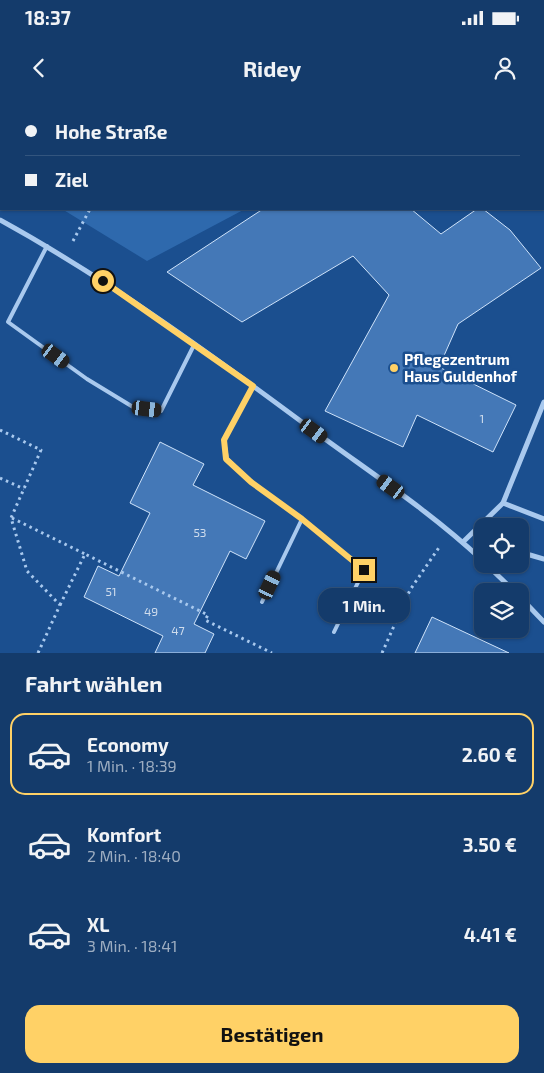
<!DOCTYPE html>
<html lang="de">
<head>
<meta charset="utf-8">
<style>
  body { margin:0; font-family:"Exo 2",sans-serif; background:#214673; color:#f1f3f6; height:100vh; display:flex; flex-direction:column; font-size:19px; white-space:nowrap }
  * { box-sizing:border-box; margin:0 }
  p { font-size:16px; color:#9dadc1 }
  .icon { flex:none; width:28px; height:28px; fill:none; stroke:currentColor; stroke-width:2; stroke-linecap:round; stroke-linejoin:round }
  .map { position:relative; height:553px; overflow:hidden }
  .drawer { display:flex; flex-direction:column; background:#143b6b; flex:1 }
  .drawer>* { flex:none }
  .hud { position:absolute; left:0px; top:0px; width:545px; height:110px; box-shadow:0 1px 4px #0004,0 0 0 1px #33557e; display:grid; align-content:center; height:110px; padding:0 25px; background:#143b6b }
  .buttons { position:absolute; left:474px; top:418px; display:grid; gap:10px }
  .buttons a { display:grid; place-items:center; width:55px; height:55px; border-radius:10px; background:#143b6b; box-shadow:0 1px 4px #0004,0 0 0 1px #33557e; font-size:25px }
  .end { position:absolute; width:22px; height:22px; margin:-11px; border:6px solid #ffd166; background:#111; box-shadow:0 0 0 2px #111 }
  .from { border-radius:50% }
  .bubble { position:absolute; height:35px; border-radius:15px; background:#143b6b; box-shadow:0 1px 4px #0004,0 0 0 1px #33557e; font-size:16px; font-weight:700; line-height:35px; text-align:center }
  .car { position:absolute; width:15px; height:30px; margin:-15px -8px; border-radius:6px; box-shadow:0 0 4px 1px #0007; background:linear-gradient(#222 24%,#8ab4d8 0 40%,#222 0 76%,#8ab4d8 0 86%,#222 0) }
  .hud b { display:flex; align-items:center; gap:18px; height:48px; font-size:19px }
  .hud b+b { border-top:1px solid #33557e }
  .hud i { width:12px; height:12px; background:#f1f3f6 }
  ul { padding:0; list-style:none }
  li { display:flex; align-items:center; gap:15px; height:82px; margin:0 10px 8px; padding:0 15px; border:2px solid transparent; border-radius:15px }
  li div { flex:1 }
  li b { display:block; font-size:19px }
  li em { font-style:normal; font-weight:700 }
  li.on { border-color:#ffd166 }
  li>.icon { width:45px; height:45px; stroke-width:1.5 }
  h2 { padding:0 25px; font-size:22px; line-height:60px }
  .cta { display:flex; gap:10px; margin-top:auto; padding:10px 25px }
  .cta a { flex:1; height:58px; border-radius:15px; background:#ffd166; color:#111; font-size:20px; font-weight:700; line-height:58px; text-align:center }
  .status { display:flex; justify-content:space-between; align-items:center; height:35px; padding:0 25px; background:#143b6b; direction:ltr }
  .status svg { height:14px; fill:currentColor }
  header { display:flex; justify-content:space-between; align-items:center; height:65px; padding:0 25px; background:#143b6b; font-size:22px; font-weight:700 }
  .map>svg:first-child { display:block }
</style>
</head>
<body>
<div class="status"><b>18:37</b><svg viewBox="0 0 49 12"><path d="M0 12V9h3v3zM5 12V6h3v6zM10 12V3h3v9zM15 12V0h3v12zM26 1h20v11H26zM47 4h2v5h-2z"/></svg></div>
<header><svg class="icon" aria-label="back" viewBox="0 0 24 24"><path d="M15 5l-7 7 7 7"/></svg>Ridey<svg class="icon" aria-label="person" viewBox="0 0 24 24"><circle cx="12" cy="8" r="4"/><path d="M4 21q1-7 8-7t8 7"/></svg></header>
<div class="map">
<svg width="544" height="553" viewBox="0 0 544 553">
  <rect width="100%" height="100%" fill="#1b4f8f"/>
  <g fill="#2e69ad">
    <polygon points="0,0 333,0 334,1 1,1 1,76"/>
    <polygon points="62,109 245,109 147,161"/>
  </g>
  <g fill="#4478b7" stroke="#cfe3fa">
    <polygon points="263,109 411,109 441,134 477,109 483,109 510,130 541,168 458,224 439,267 516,305 493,352 417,315 403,347 325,311 389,195 353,156 242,222 167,172"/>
    <polygon points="160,342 204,364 193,385 265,421 246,459 230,451 194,524 214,534 205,553 155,553 163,536 84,497 98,466 119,476 150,413 130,403"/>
    <polygon points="432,517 509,553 415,553"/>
  </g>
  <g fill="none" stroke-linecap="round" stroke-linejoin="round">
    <g stroke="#a9c9ee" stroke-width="3" stroke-dasharray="2.5 4" stroke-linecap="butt">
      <polyline points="119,0 119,1"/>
      <polyline points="42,1 42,0"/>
      <polyline points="79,1 80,0"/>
      <polyline points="0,5 1,2"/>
      <polyline points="0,15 1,18"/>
      <polyline points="73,141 90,109"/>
      <polyline points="0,330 41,350 11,418 27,471 60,505 38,553"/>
      <polyline points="0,378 24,389"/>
      <polyline points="12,418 85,454"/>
      <polyline points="60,505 85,454 208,515 205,520 272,553"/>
      <polyline points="382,553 410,490 440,446"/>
    </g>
    <g stroke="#a9c9ee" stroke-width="4">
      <polyline points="47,146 8,222 87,279 133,307 161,311 194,245"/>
      <polyline points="253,286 224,340 227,359 251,382 302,419 364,470 334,532"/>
      <polyline points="262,502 302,419"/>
    </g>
    <g stroke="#a9c9ee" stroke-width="5">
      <polyline points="497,0 498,1"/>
      <path d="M0 120C111 181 213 256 314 331 371 373 431 412 482 460"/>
      <polyline points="503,403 544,302"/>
      <polyline points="463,442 503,403 544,419"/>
      <polyline points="530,455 544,459"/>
      <polyline points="486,464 514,491"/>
      <polyline points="520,497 544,522"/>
    </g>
  </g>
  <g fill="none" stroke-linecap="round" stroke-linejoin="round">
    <polyline stroke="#ffd166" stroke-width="6" points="103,181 253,286 224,340 226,359 251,382 302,419 364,470"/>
  </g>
  <circle fill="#ffd166" stroke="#1b4f8f" stroke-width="2" cx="394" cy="268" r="5"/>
  <g text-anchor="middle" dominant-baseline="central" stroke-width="5" stroke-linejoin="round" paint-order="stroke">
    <g font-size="12" fill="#d0dded">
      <text x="482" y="318">1</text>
      <text x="200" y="432">53</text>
      <text x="111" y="491">51</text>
      <text x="151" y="511">49</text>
      <text x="178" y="530">47</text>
    </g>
    <g font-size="15" font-weight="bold" fill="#fff" stroke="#1b4f8f" text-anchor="start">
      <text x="404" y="259">Pflegezentrum<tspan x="404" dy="17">Haus Guldenhof</tspan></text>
    </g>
  </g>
</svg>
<div class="buttons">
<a><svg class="icon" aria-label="locate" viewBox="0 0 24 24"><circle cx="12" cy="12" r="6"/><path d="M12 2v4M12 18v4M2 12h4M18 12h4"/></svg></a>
<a><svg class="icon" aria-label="layers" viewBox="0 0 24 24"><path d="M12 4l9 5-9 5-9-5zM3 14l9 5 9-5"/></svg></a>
</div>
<i class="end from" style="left:103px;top:181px"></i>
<i class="end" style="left:364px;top:470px"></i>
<div class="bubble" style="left:318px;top:488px;width:92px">1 Min.</div>
<i class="car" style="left:56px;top:256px;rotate:126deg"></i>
<i class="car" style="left:147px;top:309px;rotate:97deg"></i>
<i class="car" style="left:314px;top:331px;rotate:126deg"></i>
<i class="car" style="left:391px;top:387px;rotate:306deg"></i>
<i class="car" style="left:270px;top:485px;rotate:25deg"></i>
<div class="hud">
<b><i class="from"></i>Hohe Straße</b>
<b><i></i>Ziel</b>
</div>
</div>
<section class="drawer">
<h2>Fahrt wählen</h2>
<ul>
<li class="on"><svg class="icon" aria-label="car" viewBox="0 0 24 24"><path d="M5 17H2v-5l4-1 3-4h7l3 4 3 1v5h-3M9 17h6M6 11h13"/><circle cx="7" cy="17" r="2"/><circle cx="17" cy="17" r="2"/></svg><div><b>Economy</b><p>1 Min. · 18:39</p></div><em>2.60 €</em></li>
<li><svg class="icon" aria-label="car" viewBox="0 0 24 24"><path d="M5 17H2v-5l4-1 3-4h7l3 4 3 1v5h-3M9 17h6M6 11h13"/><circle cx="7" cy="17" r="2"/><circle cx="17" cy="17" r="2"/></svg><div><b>Komfort</b><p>2 Min. · 18:40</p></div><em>3.50 €</em></li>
<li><svg class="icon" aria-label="car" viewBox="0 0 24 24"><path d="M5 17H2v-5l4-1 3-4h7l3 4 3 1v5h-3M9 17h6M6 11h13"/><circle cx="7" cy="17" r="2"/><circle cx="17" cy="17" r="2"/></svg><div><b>XL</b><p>3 Min. · 18:41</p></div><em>4.41 €</em></li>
</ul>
<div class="cta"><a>Bestätigen</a></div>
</section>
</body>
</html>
